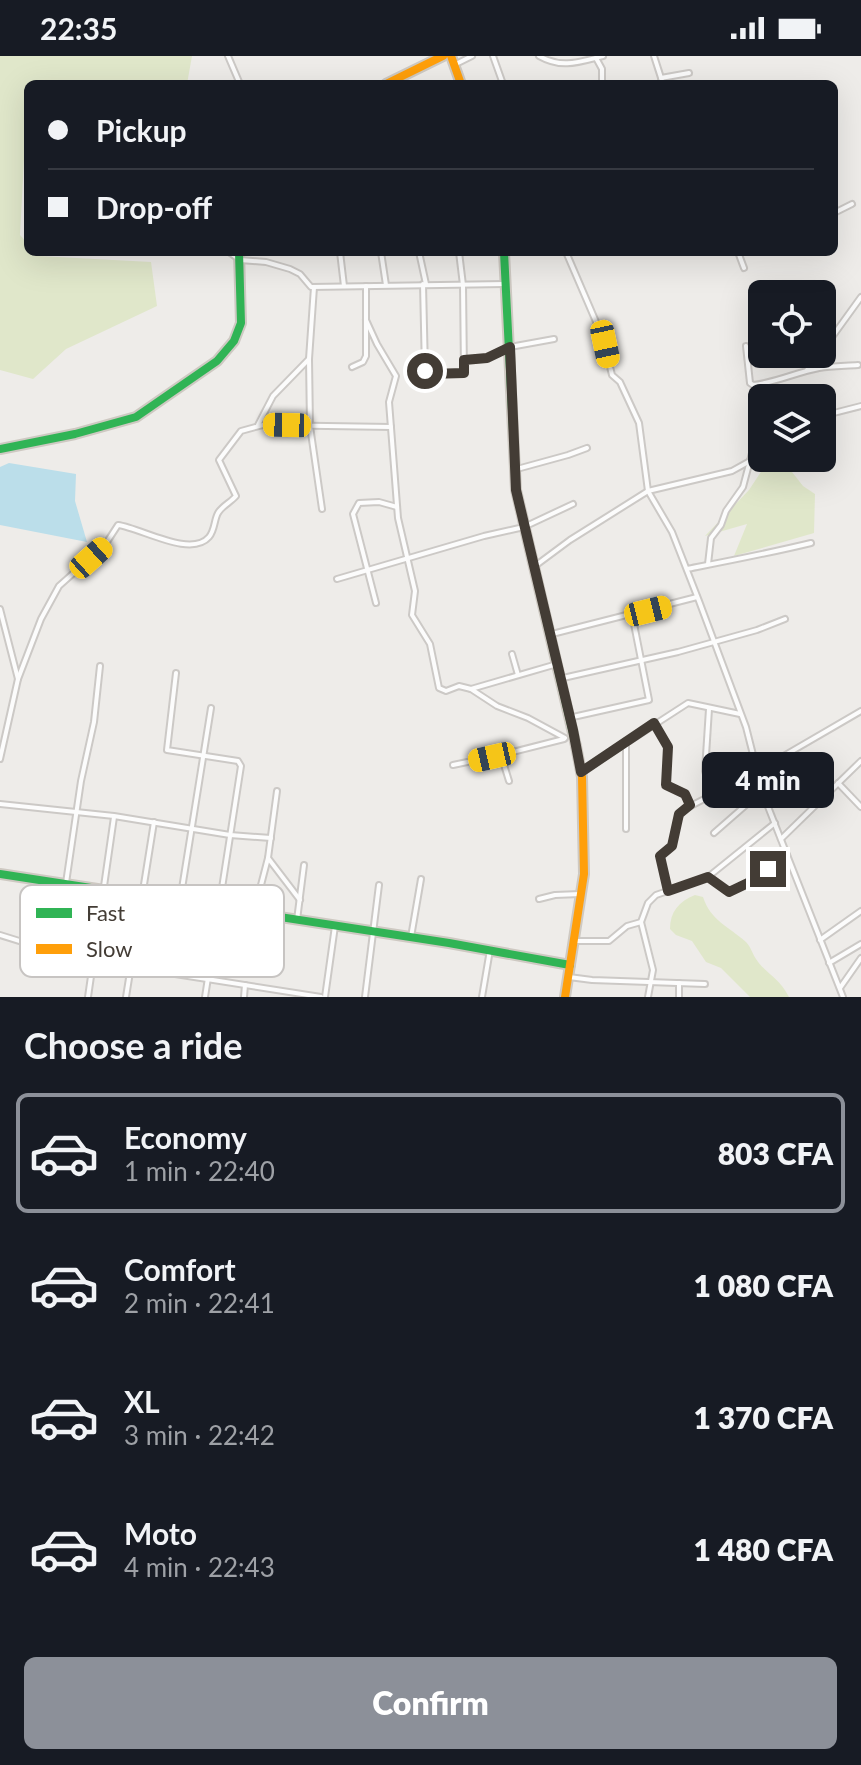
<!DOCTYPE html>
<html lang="en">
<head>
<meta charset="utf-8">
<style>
  body { margin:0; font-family:Lato,sans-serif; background:#242831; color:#f1f3f6; height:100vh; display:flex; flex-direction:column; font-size:30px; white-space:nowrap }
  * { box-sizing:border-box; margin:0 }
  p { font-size:26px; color:#9ea1a6 }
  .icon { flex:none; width:44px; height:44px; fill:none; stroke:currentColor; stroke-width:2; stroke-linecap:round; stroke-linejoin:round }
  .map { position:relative; height:941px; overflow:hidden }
  .sheet { display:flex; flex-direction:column; background:#171b24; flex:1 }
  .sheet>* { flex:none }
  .top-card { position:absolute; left:24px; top:24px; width:814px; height:176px; border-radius:12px; box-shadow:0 8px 32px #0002; display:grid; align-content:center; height:176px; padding:0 24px; background:#171b24 }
  .buttons { position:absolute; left:748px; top:224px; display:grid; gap:16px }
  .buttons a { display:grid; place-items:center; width:88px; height:88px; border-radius:12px; background:#171b24; box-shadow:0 8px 32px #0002; font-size:40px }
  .end { position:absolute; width:36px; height:36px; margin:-18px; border:10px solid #433c35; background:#fff; box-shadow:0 0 0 4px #fff }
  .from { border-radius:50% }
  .bubble { position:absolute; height:56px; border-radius:12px; background:#171b24; box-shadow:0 8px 32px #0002; font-size:26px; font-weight:800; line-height:56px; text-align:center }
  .car { position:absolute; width:24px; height:48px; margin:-24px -12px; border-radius:10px; box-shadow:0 0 6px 2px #0007; background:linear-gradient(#f5c518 24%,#345 0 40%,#f5c518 0 76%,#345 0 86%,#f5c518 0) }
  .top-card b { display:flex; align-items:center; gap:28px; height:76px; font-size:30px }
  .top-card b+b { border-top:2px solid #363941 }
  .top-card i { width:20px; height:20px; background:#f1f3f6 }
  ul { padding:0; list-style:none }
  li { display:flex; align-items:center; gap:24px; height:120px; margin:0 16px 12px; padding:0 8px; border:4px solid transparent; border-radius:12px }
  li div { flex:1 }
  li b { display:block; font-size:30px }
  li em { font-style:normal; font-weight:800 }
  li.current { border-color:#8c9099 }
  li>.icon { width:72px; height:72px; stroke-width:1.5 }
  h2 { padding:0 24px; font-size:36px; line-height:96px }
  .primary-button { display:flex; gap:16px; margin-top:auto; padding:16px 24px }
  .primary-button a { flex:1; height:92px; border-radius:12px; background:#8c9099; color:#fff; font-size:32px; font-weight:800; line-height:92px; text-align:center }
  .status { display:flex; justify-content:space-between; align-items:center; height:56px; padding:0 40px; background:#171b24; direction:ltr }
  .status svg { height:22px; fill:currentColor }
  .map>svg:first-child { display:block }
</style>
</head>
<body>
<div class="status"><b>22:35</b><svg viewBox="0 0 49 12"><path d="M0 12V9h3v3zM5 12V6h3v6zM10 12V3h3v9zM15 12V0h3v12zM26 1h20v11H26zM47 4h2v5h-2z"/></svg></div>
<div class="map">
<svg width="861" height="941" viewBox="0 0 861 941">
  <rect width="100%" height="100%" fill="#eeece9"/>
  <g fill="#e0e7ca">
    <polygon points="0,0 192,0 187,28 28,28 20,179 28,188 28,196 35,196 39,200 151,206 157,250 66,293 33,323 0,314"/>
    <polygon points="770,402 781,402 803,430 815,438 814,477 734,500 747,468 705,480 749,434"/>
    <path d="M695 839 703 841C711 865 728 870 746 886 751 891 752 897 756 903 766 918 779 921 789 941H750L721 912 706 906 692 885 676 879 670 873C670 856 679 845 695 839Z"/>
  </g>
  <polygon fill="#bbdeea" points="9,407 76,418 75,445 87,486 0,469 0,411"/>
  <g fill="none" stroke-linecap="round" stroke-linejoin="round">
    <defs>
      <g id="street">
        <polyline points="228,0 240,28"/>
        <polyline points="493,0 503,28"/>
        <path d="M539 0C562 13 579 6 603 0"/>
        <polyline points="654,0 663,28"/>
        <polyline points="596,2 602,13 602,28"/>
        <polyline points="456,8 472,0"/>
        <polyline points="661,22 689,17"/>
        <polyline points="834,157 852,148"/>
        <polyline points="229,196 240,204 266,206 290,213 300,218 311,231 505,228"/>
        <polyline points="340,196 344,230"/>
        <polyline points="381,196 386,229"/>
        <polyline points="419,196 426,228"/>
        <polyline points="566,196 603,282 612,319 620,326 639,367 648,435 672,476 699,545 746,671 763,738 843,941"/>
        <polyline points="738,196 744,212"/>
        <polyline points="423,228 425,315 429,318 464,317 463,229 459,196"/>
        <polyline points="366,264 377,288 396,320 389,346 398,462 415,535 412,559 430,588 439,632 446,635 459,630 471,633 497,650 528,662 565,682"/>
        <path d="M746 290 750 327 753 329C775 327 797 316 819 312 832 310 845 310 858 309"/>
        <polyline points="822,295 861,241"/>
        <polyline points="309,303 310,370 322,453"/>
        <polyline points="464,304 487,302 510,291 554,283"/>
        <polyline points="352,311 363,306 366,300 366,230"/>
        <polyline points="807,314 820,298"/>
        <polyline points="767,328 770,342"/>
        <polyline points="822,360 861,350"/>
        <polyline points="258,369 273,340 309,303 314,231"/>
        <polyline points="517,413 568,399 587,392"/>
        <polyline points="708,508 711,482 721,469 726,455 743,431 752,397 762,376"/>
        <polyline points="535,510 570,484 648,435 732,415 750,405"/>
        <path d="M687 513C728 505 770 497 811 487"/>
        <polyline points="337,523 484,480 524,471 573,448"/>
        <polyline points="376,547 353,458 359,447 379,446 397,451"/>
        <polyline points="552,578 697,541"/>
        <polyline points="512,598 518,619"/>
        <polyline points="176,617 167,694 238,705 241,710 205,941"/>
        <polyline points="563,622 678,596 757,574 785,563"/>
        <path d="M18 623 41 563 59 530 105 489 118 469C141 472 191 502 209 481 215 474 214 464 218 457 222 450 231 446 236 440L219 404 241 375 263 369 391 371"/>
        <polyline points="471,633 557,608"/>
        <polyline points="709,653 705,715 712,737"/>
        <polyline points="573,661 649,644 632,558"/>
        <polyline points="654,667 668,691 666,729 685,738 690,749"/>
        <polyline points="0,703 18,623 0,553"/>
        <polyline points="453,709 501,699"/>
        <polyline points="583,715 688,647 740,658"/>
        <polyline points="509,725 501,699 564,683"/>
        <polyline points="838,727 861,751"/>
        <polyline points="277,735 268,802 300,844"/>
        <polyline points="0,748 114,760 230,779 271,782"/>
        <polyline points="626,773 626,685"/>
        <polyline points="714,777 762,735"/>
        <polyline points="781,783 861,705"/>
        <polyline points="708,821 729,836 750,826 787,799"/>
        <polyline points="66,827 81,725 94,666 100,610"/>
        <polyline points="668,835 660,800 672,790 677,765 683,754 708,741 737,717 756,716 861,655"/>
        <polyline points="539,843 555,839 580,838"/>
        <polyline points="180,845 211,652"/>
        <polyline points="260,859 261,829 268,802"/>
        <polyline points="297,864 304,809"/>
        <polyline points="641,866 653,914 648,941"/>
        <polyline points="0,879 58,897 92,905 321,941"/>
        <polyline points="411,881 421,823"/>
        <polyline points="820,884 861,855"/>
        <polyline points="575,885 609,885 627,870 641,866 648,847 656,839 708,821 775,767"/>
        <polyline points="829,907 861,888"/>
        <polyline points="569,921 592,924 705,928"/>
        <polyline points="840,932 861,902"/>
        <polyline points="88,941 114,761"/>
        <polyline points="126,941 154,766"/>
        <polyline points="244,941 245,929"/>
        <polyline points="325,941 335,870"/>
        <polyline points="365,941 379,829"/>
        <polyline points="482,941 490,894"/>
        <polyline points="679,941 679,927"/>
      </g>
      <g id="fast">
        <polyline points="504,196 516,434 576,690"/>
        <polyline points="0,393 75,378 136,361 217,305 234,285 241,267 239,196"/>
        <polyline points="0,818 449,887 570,909"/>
      </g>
      <g id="slow">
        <polyline points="451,0 461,28"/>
        <polyline points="386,28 443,0"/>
        <polyline points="565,941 584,818 582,721 576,690"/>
      </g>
    </defs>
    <use href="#street" stroke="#ccc9c6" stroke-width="8"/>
    <use href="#fast" stroke="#cec9c2" stroke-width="12"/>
    <use href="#slow" stroke="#cec9c2" stroke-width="12"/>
    <use href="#street" stroke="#fcfcfc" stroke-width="4"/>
    <use href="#fast" stroke="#30b455" stroke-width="8"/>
    <use href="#slow" stroke="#ff9f0a" stroke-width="8"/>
  </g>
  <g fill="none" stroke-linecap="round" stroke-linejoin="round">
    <polyline stroke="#433c35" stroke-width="10" points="425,315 429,318 464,317 464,304 487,302 510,291 516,434 573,674 581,716 654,667 668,691 666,729 685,738 690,749 679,758 672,790 660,800 668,835 708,821 729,836 750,826 768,813"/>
  </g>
  <rect x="20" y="829" width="264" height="92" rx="12" fill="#fff" stroke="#c7c4c2" stroke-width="2"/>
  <rect x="36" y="852" width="36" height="10" fill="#30b455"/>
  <rect x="36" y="888" width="36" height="10" fill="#ff9f0a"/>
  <g font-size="22" fill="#433c35">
    <text x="86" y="865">Fast</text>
    <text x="86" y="901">Slow</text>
  </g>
</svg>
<div class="buttons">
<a><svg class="icon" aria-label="locate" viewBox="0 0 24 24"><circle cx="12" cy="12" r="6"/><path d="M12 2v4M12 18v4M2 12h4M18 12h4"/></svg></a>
<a><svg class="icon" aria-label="layers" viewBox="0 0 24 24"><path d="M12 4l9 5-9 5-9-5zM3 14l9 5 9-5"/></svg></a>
</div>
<i class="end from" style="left:425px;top:315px"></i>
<i class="end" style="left:768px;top:813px"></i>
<div class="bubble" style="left:702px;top:696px;width:132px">4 min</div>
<i class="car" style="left:605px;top:288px;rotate:168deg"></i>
<i class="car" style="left:287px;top:369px;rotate:271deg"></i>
<i class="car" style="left:91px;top:502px;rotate:48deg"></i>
<i class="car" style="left:648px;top:555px;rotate:76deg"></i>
<i class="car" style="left:492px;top:701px;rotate:257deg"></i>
<div class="top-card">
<b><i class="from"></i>Pickup</b>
<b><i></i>Drop-off</b>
</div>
</div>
<section class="sheet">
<h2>Choose a ride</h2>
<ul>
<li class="current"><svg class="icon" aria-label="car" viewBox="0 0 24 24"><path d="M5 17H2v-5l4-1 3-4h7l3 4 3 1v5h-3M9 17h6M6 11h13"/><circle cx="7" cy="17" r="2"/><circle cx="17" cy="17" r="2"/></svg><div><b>Economy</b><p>1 min · 22:40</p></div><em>803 CFA</em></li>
<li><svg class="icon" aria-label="car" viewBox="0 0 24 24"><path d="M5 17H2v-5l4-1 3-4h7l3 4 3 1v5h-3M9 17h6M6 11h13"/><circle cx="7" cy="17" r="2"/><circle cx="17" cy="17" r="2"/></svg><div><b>Comfort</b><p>2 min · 22:41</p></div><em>1 080 CFA</em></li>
<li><svg class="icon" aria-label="car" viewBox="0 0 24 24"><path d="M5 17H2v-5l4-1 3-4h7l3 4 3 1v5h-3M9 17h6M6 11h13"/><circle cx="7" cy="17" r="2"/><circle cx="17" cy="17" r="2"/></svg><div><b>XL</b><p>3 min · 22:42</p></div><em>1 370 CFA</em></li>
<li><svg class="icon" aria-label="car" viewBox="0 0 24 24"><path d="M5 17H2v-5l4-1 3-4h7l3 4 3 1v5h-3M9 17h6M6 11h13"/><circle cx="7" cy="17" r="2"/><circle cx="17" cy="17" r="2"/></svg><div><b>Moto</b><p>4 min · 22:43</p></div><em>1 480 CFA</em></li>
</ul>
<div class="primary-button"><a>Confirm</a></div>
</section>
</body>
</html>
